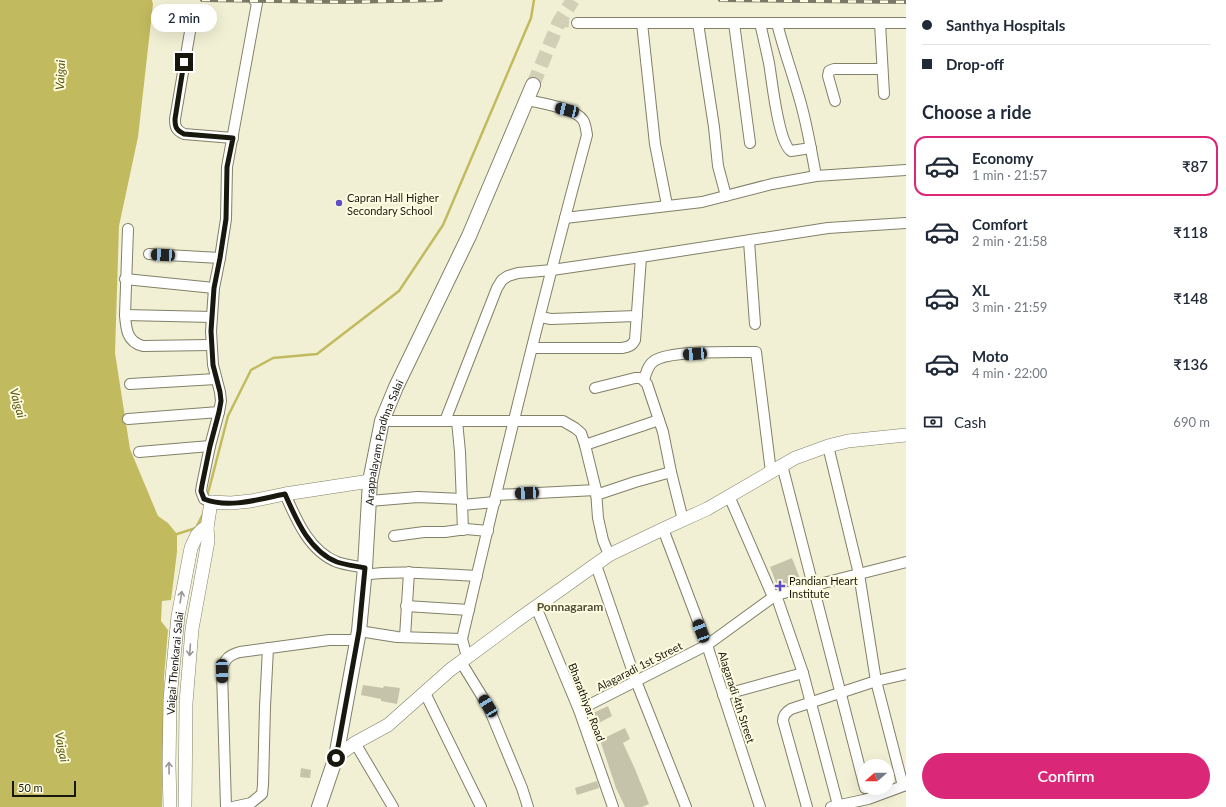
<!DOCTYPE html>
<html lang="en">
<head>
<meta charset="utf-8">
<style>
  body { margin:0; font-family:Lato,sans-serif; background:#f6f6f7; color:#1f2937; height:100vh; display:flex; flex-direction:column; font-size:15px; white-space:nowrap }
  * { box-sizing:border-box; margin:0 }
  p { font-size:13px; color:#747a83 }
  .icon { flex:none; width:22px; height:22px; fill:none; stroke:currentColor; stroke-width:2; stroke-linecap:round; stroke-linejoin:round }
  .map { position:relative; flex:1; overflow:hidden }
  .sheet { display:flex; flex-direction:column; background:#fff; width:320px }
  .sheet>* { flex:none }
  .banner { display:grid; align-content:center; height:88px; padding:0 16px; background:#fff }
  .needle { width:26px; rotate:250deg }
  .controls { position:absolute; left:858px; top:759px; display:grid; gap:8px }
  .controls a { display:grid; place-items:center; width:36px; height:36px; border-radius:50%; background:#fff; box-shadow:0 4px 16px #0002; font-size:20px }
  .scale { position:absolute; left:12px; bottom:10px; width:64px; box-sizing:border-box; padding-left:4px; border:2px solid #19180e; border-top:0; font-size:11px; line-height:14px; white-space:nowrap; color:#19180e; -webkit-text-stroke:3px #fefde2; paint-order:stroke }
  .end { position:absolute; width:18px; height:18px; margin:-9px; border:5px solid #19180e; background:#fff; box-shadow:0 0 0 2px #fff }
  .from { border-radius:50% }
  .bubble { position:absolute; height:28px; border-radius:14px; background:#fff; box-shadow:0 4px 16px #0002; font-size:13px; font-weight:600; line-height:28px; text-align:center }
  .car { position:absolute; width:12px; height:24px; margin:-12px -6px; border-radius:5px; box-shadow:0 0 3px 1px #0007; background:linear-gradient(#222 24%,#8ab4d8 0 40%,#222 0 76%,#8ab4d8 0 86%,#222 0) }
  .banner b { display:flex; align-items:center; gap:14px; height:38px; font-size:15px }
  .banner b+b { border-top:1px solid #e0e1e3 }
  .banner i { width:10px; height:10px; background:#1f2937 }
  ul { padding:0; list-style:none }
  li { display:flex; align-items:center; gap:12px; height:60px; margin:0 8px 6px; padding:0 8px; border:2px solid transparent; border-radius:12px }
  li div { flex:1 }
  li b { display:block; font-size:15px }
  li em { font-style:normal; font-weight:600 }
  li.current { border-color:#db2777 }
  li>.icon { width:36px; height:36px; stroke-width:1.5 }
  h2 { padding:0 16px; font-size:18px; line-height:48px }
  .pay { display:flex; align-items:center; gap:10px; height:44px; padding:0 16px; font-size:15px }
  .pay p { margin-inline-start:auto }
  .button { display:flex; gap:8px; margin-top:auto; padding:8px 16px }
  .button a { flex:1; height:46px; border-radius:24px; background:#db2777; color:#fff; font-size:16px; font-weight:600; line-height:46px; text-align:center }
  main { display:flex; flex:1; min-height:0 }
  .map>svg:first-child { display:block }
</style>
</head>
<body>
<main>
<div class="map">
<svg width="906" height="807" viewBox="0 0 906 807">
  <rect width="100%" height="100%" fill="#f1f0d4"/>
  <polygon fill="#c2ba5f" points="0,0 152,0 153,4 138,137 119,226 115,353 130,449 158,516 168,523 177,534 177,552 171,600 162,601 161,621 168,630 164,677 162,807 0,807"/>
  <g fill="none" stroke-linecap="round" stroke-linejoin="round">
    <g stroke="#c2ba5f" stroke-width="2.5">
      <polyline points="207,497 228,416 251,370 273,358 317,354 399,291 443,225 531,18 534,0"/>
      <polyline points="177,534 196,528 203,514"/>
    </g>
  </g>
  <g fill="#c5c3a9">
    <polygon points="792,558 801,581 778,588 770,567"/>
    <polygon points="363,685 383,688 384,686 400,688 397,704 381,701 381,699 361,695"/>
    <polygon points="608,706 612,716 595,725 591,714"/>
    <polygon points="625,728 630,739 623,743 635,769 649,804 642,807 625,807 616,788 600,740"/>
    <polygon points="301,768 311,770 310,778 300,777"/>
    <polygon points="597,781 599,788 577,795 575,788"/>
  </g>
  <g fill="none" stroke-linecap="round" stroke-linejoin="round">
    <polyline stroke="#d1d0b6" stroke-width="10" stroke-dasharray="10 5" stroke-linecap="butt" points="559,22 577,23"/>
    <polyline stroke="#d1d0b6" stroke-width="14" stroke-dasharray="14 7" stroke-linecap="butt" points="533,85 559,22 573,0"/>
    <defs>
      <g id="minor">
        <path d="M192 20 175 119C175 127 176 130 184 134L233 138"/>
        <polyline points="577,23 906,23"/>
        <polyline points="642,23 655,144 667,205"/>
        <polyline points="698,23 714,127 718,166 726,196"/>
        <polyline points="734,23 750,143"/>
        <path d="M760 23C763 36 766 49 769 63 772 80 778 142 791 151L811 148"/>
        <path d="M777 23C783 48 792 72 799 97 807 123 811 150 816 176"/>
        <polyline points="880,23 884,94"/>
        <polyline points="835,101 828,76 829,71 834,69 882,69"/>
        <polyline points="565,218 702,202 772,184 816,176 906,170"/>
        <path d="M128 229 125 315C126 329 127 342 143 346L211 345"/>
        <polyline points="749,241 755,324"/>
        <polyline points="149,254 220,258"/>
        <polyline points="125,279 214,288"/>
        <polyline points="125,315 212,317"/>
        <polyline points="540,317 551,319 637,316"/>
        <path d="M532 348H622C628 347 632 346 635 340L641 257"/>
        <path d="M644 380C646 373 648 365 654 361 668 350 735 352 756 352L771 472"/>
        <polyline points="130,384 216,379"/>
        <polyline points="595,388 635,378 641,378 647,384 663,432 671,472 683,520"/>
        <polyline points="128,419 219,412"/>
        <polyline points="382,421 563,421 575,428 581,433 585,445 596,490 598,518 603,540 609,555"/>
        <polyline points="445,421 497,288 502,280 508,276 518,273 552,270 641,257 828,228 906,223"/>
        <polyline points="457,421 460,452 463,530"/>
        <polyline points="585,445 659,420"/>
        <polyline points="828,446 859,574 876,681 903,786"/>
        <polyline points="139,452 210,446"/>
        <polyline points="782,465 865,788"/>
        <path d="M285 494C296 519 309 551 337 562 346 565 356 566 365 568"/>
        <polyline points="496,495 596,490"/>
        <polyline points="596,495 635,482 671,472"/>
        <polyline points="729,496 773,597"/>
        <polyline points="369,501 418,497 462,499"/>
        <polyline points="211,502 204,499 201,491 202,485 210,446 219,412 221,401 220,392 213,365 211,331 214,288 220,258 226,219 227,167 257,3 254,0"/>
        <polyline points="462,505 495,502"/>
        <polyline points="663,529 707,645 760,807"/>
        <polyline points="394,536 424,532 445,532 466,529 488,531"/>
        <polyline points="596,565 636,681 686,807"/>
        <path d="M363 575C401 570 439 574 477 576"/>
        <polyline points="776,595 803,673 838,805"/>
        <polyline points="406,606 469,610"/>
        <polyline points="536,607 579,710 613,807"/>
        <polyline points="359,631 397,637 462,639"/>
        <polyline points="405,637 409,572"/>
        <path d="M467 657 462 639C501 470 542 302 587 135 586 130 586 125 583 120 575 108 540 103 527 100"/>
        <polyline points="461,662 488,706 522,788 528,807"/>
        <polyline points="425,693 481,807"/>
        <polyline points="723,695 803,673"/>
        <polyline points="579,710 707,645 776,595 906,562"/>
        <polyline points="355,743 393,807"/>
        <path d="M226 807 222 671C224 659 229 655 240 652L329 640H357"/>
        <polyline points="233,807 251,803 262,794 263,785 265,707 268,648"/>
        <path d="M807 807 783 721C783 715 786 712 791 709L876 681 906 674"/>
        <polyline points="831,807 868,799 906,785"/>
      </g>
      <g id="tertiary">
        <polyline points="336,757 355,743 388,725 450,670 519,619 609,555 663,529 707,509 795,458 828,446 848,441 906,435"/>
        <path id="s1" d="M170 807 169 765 170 699 178 616 191 548 197 535 203 529 207 528"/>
        <polyline points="185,807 186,703 192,629 208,541 207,528 211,502 231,503 251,501 285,494 370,481"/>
      </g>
      <g id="secondary">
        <path id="s2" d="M319 807 336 757 359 631 365 568 370 481 382 421 396 387 469 236 533 85"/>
      </g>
    </defs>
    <use href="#minor" stroke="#828068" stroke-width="12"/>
    <use href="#tertiary" stroke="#828068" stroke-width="14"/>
    <use href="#secondary" stroke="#828068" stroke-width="16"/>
    <use href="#minor" stroke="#fff" stroke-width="10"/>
    <use href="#tertiary" stroke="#fff" stroke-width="13"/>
    <use href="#secondary" stroke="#fff" stroke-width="14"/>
    <defs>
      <g id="rail">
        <polyline points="202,0 344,2 441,0"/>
        <polyline points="720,0 906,2"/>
      </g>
    </defs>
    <use href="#rail" stroke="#7a7967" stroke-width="4"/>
    <use href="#rail" stroke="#fefde2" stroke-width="2.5" stroke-dasharray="8" stroke-linecap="butt"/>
  </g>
  <defs><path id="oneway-shaft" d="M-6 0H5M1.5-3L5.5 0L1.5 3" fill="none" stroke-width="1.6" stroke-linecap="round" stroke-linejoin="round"/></defs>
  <g stroke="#989793">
    <use href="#oneway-shaft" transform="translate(181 597) rotate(-81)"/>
    <use href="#oneway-shaft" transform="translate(190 650) rotate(94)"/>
    <use href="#oneway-shaft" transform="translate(169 768) rotate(-91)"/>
  </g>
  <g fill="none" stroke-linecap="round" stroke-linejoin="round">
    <path stroke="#19180e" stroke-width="5" d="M184 62 175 119C175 127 176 130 184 134L233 138 227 167 226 219 220 258 214 288 211 331 213 365 220 392 221 401 219 412 210 446 202 485 201 491 204 499C229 509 260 499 285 494 296 519 309 551 337 562 346 565 356 566 365 568L359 631 336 758"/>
  </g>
  <g fill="#5e4dc5" stroke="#fefde2" stroke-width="1.5">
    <circle cx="339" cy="203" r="4"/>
    <path d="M778 580h4v4h4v4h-4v4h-4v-4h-4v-4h4z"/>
  </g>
  <g text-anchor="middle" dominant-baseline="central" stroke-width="4" stroke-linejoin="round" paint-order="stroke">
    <g font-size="11" fill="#19180e" stroke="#fefde2" text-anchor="start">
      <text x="347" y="197">Capran Hall Higher<tspan x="347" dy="13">Secondary School</tspan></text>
      <text x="789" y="580">Pandian Heart<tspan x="789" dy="13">Institute</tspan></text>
    </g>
    <g font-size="11" fill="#19180e" stroke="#fefde2">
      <text stroke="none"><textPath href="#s2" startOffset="372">Arappalayam Pradhna Salai</textPath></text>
      <text stroke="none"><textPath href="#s1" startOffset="144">Vaigai Thenkarai Salai</textPath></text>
      <text transform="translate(639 666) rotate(-27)">Alagaradi 1st Street</text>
      <text transform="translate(737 697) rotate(72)">Alagaradi 4th Street</text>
      <text transform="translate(587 702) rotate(69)">Bharathiyar Road</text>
    </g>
    <g font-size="12" font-style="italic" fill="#59530b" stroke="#fefde2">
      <text transform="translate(60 75) rotate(-88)">Vaigai</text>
      <text transform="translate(18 403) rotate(74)">Vaigai</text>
      <text transform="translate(62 747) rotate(79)">Vaigai</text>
    </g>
    <g font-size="12" font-weight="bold" fill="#4e4d36" stroke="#fefde2">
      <text x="570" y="606">Ponnagaram</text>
    </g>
  </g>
</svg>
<div class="controls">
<a><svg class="needle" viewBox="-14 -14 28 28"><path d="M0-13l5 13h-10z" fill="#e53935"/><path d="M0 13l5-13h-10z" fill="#747a83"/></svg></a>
</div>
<div class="scale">50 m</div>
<i class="end from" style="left:336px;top:758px"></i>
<i class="end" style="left:184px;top:62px"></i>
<div class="bubble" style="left:151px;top:4px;width:66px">2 min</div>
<i class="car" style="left:567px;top:110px;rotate:283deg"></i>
<i class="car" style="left:163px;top:255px;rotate:273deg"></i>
<i class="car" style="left:695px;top:354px;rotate:266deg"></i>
<i class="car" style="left:527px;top:493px;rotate:267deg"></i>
<i class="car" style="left:701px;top:631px;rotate:339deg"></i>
<i class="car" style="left:222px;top:671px;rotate:178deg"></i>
<i class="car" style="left:488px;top:706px;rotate:328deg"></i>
</div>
<section class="sheet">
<div class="banner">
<b><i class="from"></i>Santhya Hospitals</b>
<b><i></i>Drop-off</b>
</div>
<h2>Choose a ride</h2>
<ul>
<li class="current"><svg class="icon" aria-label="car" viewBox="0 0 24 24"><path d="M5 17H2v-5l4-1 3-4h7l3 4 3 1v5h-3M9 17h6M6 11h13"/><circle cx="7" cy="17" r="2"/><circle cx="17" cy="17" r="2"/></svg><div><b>Economy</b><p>1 min · 21:57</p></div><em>₹87</em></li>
<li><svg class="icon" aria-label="car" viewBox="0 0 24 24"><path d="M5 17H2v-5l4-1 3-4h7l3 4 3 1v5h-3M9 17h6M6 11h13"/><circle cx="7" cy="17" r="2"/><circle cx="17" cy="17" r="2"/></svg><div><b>Comfort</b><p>2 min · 21:58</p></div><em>₹118</em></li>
<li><svg class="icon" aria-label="car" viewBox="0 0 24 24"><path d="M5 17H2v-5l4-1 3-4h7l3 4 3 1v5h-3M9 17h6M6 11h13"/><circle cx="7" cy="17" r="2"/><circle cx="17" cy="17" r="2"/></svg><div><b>XL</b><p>3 min · 21:59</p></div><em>₹148</em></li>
<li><svg class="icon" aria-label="car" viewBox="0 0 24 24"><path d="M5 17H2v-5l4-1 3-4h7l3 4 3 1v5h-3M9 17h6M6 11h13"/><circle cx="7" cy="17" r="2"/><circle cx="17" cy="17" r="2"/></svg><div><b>Moto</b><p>4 min · 22:00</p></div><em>₹136</em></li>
</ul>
<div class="pay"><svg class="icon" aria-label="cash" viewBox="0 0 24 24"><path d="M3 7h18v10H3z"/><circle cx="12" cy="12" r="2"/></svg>Cash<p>690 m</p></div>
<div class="button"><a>Confirm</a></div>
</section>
</main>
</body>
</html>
